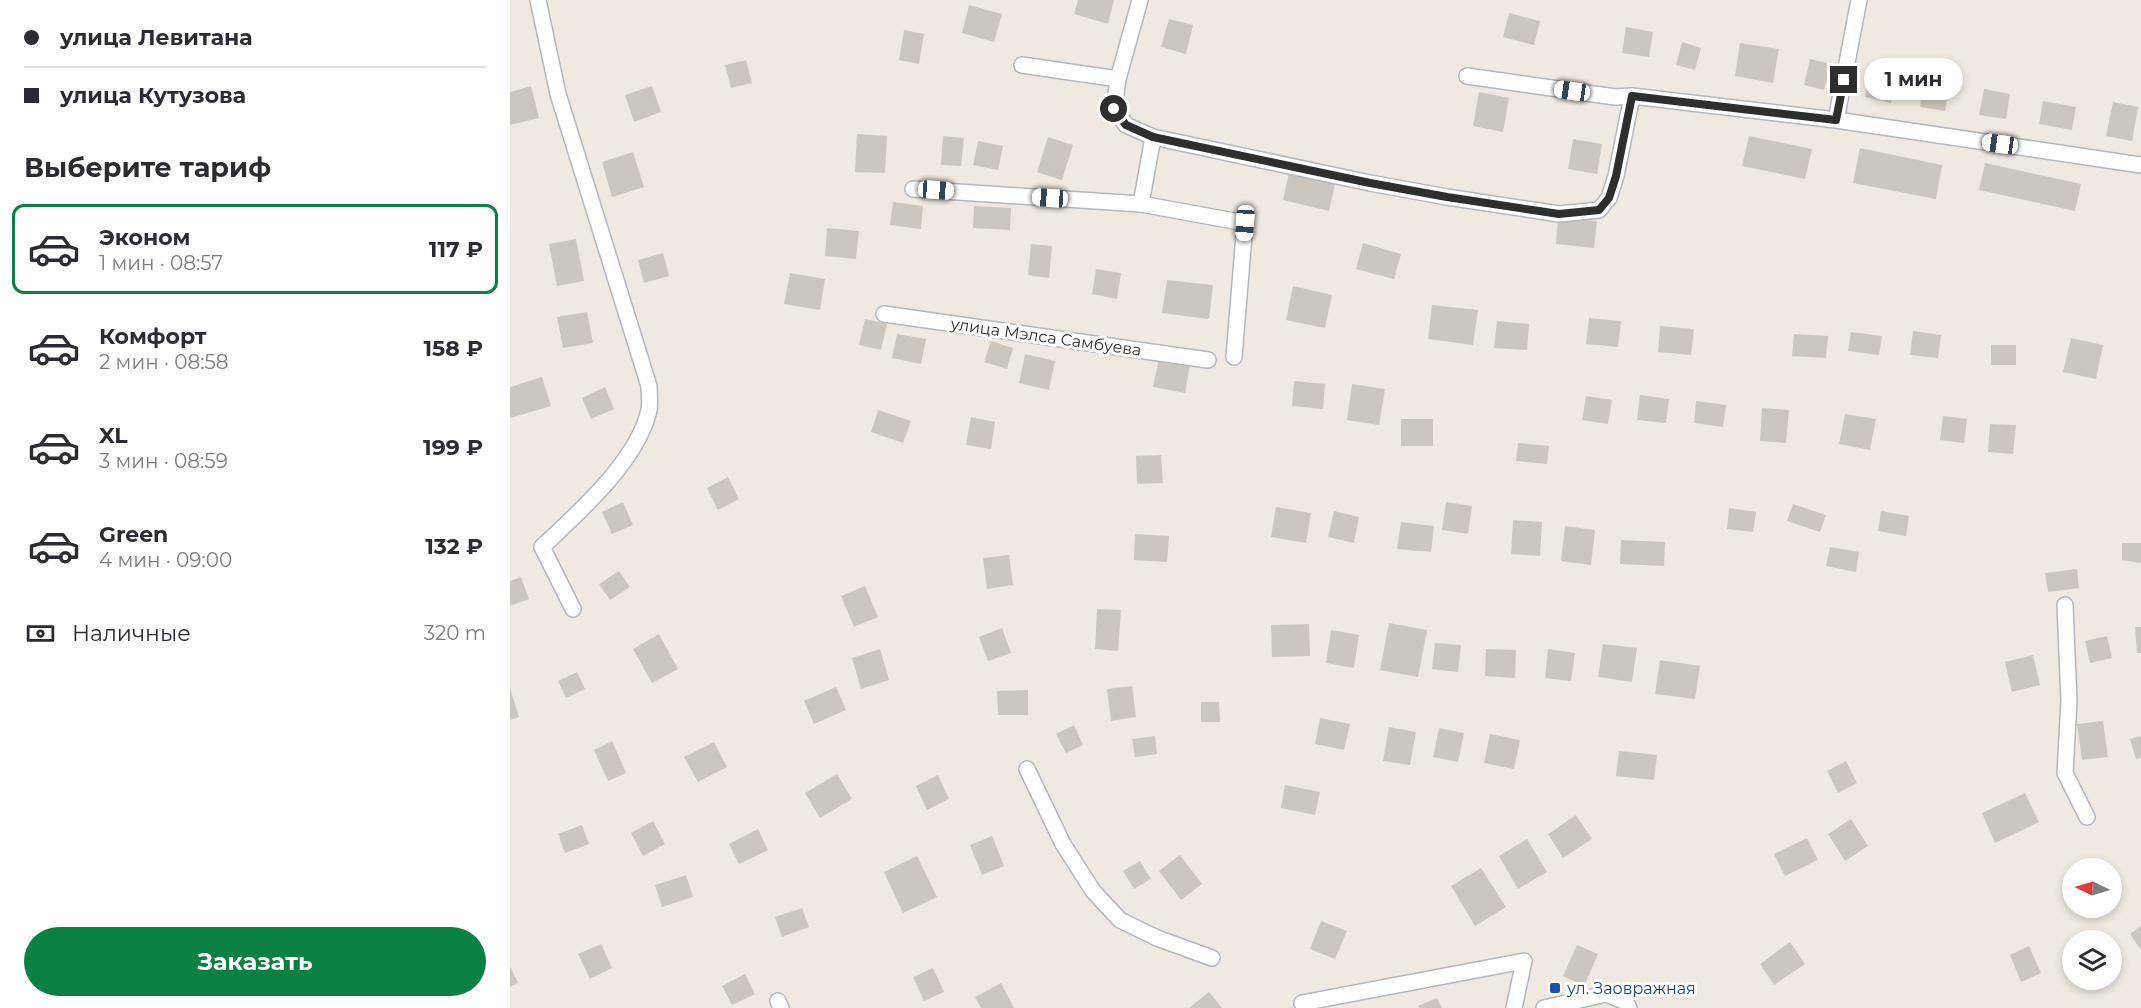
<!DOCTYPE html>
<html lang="ru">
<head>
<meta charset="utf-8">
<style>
  body { margin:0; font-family:Montserrat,sans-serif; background:#f7f7f7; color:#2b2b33; height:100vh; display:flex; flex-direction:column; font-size:22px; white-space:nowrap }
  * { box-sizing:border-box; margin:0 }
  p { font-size:20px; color:#7c7c81 }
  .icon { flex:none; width:33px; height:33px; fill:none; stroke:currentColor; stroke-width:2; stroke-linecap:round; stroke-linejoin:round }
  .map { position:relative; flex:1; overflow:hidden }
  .drawer { display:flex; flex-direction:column; background:#fff; width:510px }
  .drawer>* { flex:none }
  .guide { display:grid; align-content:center; height:132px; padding:0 24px; background:#fff }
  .needle { width:39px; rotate:275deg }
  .controls { position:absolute; left:1552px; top:858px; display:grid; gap:12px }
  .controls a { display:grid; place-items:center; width:60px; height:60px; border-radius:50%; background:#fff; box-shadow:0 3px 9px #0003; font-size:30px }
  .end { position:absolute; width:27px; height:27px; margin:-14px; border:8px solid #2e2e2e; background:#fff; box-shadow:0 0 0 3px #fff }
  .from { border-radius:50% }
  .bubble { position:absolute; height:42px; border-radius:21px; background:#fff; box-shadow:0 3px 9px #0003; font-size:20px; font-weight:700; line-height:42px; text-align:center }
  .car { position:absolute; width:18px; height:36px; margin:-18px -9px; border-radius:8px; box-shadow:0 0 4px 2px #0007; background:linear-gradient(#fff 24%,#345 0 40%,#fff 0 76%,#345 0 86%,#fff 0) }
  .guide b { display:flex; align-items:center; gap:21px; height:57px; font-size:22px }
  .guide b+b { border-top:2px solid #e1e1e2 }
  .guide i { width:15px; height:15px; background:#2b2b33 }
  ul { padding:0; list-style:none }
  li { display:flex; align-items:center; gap:18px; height:90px; margin:0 12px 9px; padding:0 12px; border:3px solid transparent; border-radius:12px }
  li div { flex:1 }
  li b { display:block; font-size:22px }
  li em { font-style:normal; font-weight:700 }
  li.selected { border-color:#0b8043 }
  li>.icon { width:54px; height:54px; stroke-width:1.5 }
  h2 { padding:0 24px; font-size:27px; line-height:72px }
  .pay { display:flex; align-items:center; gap:15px; height:66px; padding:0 24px; font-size:22px }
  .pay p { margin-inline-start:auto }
  .cta { display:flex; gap:12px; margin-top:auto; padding:12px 24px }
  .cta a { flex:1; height:69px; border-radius:36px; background:#0b8043; color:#fff; font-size:24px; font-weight:700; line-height:69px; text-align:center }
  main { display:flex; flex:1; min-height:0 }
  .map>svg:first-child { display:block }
</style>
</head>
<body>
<main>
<section class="drawer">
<div class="guide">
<b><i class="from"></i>улица Левитана</b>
<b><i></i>улица Кутузова</b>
</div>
<h2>Выберите тариф</h2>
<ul>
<li class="selected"><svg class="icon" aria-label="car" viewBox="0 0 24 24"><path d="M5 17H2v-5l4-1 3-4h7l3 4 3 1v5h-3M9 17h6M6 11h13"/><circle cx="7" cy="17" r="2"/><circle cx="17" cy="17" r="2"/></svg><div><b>Эконом</b><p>1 мин · 08:57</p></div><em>117 ₽</em></li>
<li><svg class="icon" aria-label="car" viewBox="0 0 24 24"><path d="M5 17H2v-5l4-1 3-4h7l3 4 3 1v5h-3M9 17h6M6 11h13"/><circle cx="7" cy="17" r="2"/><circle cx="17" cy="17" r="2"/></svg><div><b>Комфорт</b><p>2 мин · 08:58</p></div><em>158 ₽</em></li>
<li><svg class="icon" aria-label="car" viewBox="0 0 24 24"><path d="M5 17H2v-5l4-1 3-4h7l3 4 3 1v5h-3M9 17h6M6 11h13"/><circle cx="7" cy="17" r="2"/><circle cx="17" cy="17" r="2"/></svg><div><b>XL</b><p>3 мин · 08:59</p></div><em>199 ₽</em></li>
<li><svg class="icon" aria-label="car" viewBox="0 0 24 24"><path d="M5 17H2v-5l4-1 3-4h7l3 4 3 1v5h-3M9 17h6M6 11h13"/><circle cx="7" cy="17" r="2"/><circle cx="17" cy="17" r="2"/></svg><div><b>Green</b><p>4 мин · 09:00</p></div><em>132 ₽</em></li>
</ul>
<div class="pay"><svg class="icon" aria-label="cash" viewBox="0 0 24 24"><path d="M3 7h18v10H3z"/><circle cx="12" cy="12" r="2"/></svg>Наличные<p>320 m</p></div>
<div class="cta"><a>Заказать</a></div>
</section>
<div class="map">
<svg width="1631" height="1008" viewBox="0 0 1631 1008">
  <rect width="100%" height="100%" fill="#efe9e1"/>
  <g fill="#cbc7bf">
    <polygon points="568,0 604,0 598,24 564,14"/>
    <polygon points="459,5 492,14 484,42 452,33"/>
    <polygon points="999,13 1030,21 1024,45 993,37"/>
    <polygon points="659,19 683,25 676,54 651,47"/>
    <polygon points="1116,27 1143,32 1139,57 1112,53"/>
    <polygon points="394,30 414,34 409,64 389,60"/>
    <polygon points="1172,42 1191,48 1185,70 1166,65"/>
    <polygon points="1230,43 1269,49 1263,83 1225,76"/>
    <polygon points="1300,59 1321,64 1314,90 1294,85"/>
    <polygon points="236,60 242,83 221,88 215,65"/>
    <polygon points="1362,67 1388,73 1381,103 1355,97"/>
    <polygon points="1414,83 1439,88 1435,111 1410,107"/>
    <polygon points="21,86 29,118 0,125 0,92"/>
    <polygon points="142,86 151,112 124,122 115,95"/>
    <polygon points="1474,89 1500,94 1496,119 1469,115"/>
    <polygon points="969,92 999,98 993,132 963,126"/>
    <polygon points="1533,101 1566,107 1562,130 1529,124"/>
    <polygon points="1603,102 1628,107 1622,141 1596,136"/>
    <polygon points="347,134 377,136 375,173 345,172"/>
    <polygon points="433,136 454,138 451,166 431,165"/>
    <polygon points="1239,136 1302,149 1295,179 1232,166"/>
    <polygon points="538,137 563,145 552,180 527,172"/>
    <polygon points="1063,139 1092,144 1087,174 1058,169"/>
    <polygon points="468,141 493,146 488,170 463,165"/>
    <polygon points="1350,148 1432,165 1426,199 1343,183"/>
    <polygon points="123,152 134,187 102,197 92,162"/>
    <polygon points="1475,163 1571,184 1565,211 1469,190"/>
    <polygon points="779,173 825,184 819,211 773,200"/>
    <polygon points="383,202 413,206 411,229 380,225"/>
    <polygon points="464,206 501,208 500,230 463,228"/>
    <polygon points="1048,217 1087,221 1084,248 1046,244"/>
    <polygon points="317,228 349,231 346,259 315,256"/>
    <polygon points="66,239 74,281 47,286 39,244"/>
    <polygon points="853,243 891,254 884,279 846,269"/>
    <polygon points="521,244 542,246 539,278 518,275"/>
    <polygon points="153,253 159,276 134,283 128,260"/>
    <polygon points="586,269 611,273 607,299 582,294"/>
    <polygon points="280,273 315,279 310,310 274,304"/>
    <polygon points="657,280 703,285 699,319 652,313"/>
    <polygon points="783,286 822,295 815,328 776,320"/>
    <polygon points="922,305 968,310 963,345 918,339"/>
    <polygon points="77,312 83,343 53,348 47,317"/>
    <polygon points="1079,318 1111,321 1108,347 1076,344"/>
    <polygon points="355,319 377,324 371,350 349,345"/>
    <polygon points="987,321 1019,324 1017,350 984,348"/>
    <polygon points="1150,326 1184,329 1181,355 1148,352"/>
    <polygon points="1403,331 1431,335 1428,358 1400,355"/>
    <polygon points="1341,332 1372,336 1369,355 1338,351"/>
    <polygon points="387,334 416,339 411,364 382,358"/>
    <polygon points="1284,334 1318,336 1316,358 1282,356"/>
    <polygon points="1561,338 1593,345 1586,379 1553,372"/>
    <polygon points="481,341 503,348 497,369 474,362"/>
    <rect x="1481" y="345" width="25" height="20"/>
    <polygon points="515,354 545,361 539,390 509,383"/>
    <polygon points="649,359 680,365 675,393 643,387"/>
    <polygon points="32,377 41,406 0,418 0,387"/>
    <polygon points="784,381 815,384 813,409 782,406"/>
    <polygon points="842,384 875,389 869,425 837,420"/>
    <polygon points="95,387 104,409 81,419 72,398"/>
    <polygon points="1130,395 1159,399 1156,423 1127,420"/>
    <polygon points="1076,396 1102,400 1098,424 1072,420"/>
    <polygon points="1186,401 1216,405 1213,427 1184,423"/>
    <polygon points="1252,408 1279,410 1276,443 1250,441"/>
    <polygon points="368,410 401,421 393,443 361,432"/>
    <polygon points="1335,414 1366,419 1360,450 1329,444"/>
    <polygon points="1433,416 1457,419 1454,443 1430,440"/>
    <polygon points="461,417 485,422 481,449 456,445"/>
    <rect x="891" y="419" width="32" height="27"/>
    <polygon points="1480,424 1506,425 1503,454 1478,452"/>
    <polygon points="1008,443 1039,446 1037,464 1006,461"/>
    <polygon points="651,455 653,483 627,484 626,456"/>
    <polygon points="218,477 229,499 208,510 197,488"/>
    <polygon points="113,502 123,525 102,534 92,512"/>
    <polygon points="936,502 962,506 958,534 932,530"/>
    <polygon points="1283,504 1316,515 1310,532 1277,521"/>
    <polygon points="766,507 801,513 796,543 761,537"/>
    <polygon points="1219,508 1246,512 1243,532 1217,529"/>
    <polygon points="824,511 849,517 844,543 818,537"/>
    <polygon points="1371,511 1399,516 1396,536 1368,531"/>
    <polygon points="1003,520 1032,522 1030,556 1001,554"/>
    <polygon points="891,522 924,526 921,552 887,549"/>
    <polygon points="1055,526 1085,530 1081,565 1051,561"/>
    <polygon points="625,534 659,536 657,562 624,560"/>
    <polygon points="1111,540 1155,542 1154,566 1110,564"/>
    <polygon points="1612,543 1631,543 1631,563 1612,560"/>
    <polygon points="1320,547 1349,552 1346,572 1316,566"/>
    <polygon points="499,555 503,585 477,589 473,558"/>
    <polygon points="1567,569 1569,588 1538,592 1535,573"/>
    <polygon points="109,571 120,587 100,600 89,584"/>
    <polygon points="11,577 19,599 0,606 0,581"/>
    <polygon points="355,586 368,617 344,627 331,596"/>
    <polygon points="587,609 611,610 608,651 585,649"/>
    <polygon points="879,623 917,630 908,677 870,670"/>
    <polygon points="799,624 800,656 762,657 761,625"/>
    <polygon points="1625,627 1631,627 1631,653 1627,653"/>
    <polygon points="492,628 501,653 478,661 469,637"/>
    <polygon points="821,630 849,635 844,668 816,663"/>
    <polygon points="149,634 168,669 142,683 123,649"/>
    <polygon points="1597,636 1602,658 1580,663 1575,641"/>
    <polygon points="925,643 951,645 948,672 922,669"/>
    <polygon points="1093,644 1127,648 1122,682 1088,677"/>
    <polygon points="370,649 379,680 351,689 342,658"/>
    <polygon points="976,649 1006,650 1005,678 975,676"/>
    <polygon points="1038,649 1065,653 1061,681 1035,678"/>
    <polygon points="1523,655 1530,685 1502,692 1495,662"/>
    <polygon points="1150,660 1190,666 1185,699 1145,694"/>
    <polygon points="67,672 75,689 56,698 48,681"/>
    <polygon points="622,686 626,717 601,721 597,689"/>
    <polygon points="326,687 336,710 304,724 294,701"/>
    <polygon points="0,688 9,717 0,720"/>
    <polygon points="518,690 518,715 488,715 487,691"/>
    <polygon points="691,702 709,702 710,722 691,722"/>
    <polygon points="810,718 840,724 834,750 805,744"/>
    <polygon points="1593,721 1598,757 1572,760 1567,724"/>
    <polygon points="564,725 573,745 556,753 546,734"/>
    <polygon points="879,727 906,732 900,765 873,761"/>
    <polygon points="929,728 954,733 948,762 923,757"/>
    <polygon points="980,734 1010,740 1004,769 974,763"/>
    <polygon points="645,736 647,754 625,757 622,739"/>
    <polygon points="1631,736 1631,758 1626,759 1620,739"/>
    <polygon points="102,741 116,773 98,781 84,750"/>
    <polygon points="204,742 217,767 188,782 174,757"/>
    <polygon points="1109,751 1147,755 1144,780 1106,776"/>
    <polygon points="1336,761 1347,783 1328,793 1317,771"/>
    <polygon points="327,774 342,799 310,818 295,793"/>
    <polygon points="428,775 439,799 417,810 406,786"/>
    <polygon points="775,785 810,792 805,815 771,808"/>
    <polygon points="1515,793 1529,822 1485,843 1472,813"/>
    <polygon points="1066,815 1082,839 1053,858 1038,834"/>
    <polygon points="1341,819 1358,846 1335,861 1318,834"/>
    <polygon points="143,821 155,844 133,856 121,833"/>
    <polygon points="72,825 79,844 55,853 48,834"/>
    <polygon points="248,829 258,850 229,864 219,844"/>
    <polygon points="482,836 494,866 472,875 460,845"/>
    <polygon points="1297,838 1308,860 1275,876 1264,854"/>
    <polygon points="1017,839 1037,872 1008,889 989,856"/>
    <polygon points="670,855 692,884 671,900 649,871"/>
    <polygon points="407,856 427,897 393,913 374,872"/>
    <polygon points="630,861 641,879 624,889 613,871"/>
    <polygon points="971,868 996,907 965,926 941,886"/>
    <polygon points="176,875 183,897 152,907 145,885"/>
    <polygon points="292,908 299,927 272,937 265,917"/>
    <polygon points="811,921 837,931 825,959 800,949"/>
    <polygon points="1631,926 1631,950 1620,934"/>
    <polygon points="1280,942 1295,964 1264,985 1250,964"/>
    <polygon points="91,944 102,968 80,979 68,954"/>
    <polygon points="1067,945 1088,954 1074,986 1053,976"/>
    <polygon points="1519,946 1531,973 1511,982 1500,955"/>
    <polygon points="0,966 8,983 0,987"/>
    <polygon points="423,968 434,992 414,1001 403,977"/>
    <polygon points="235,974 245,994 222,1005 212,986"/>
    <polygon points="491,983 504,1008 471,1008 465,997"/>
    <polygon points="699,992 712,1008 679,1008"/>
    <polygon points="927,998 932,1008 909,1008 908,1006"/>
  </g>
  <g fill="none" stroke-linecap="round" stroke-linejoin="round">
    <defs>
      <g id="minor">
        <path d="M28 0 48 94 139 386C139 395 141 406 138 414 125 463 68 513 32 547L63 609"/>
        <polyline points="630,0 608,79 604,109 616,125 643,137 860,183 937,197 1049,214 1089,210 1099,198 1106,176 1122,96"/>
        <polyline points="512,65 608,79"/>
        <polyline points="957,76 1105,97 1122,96 1326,120 1631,165"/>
        <polyline points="1326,120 1349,0"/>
        <polyline points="403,189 631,204 735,223 724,357"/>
        <polyline points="631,204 643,137"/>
        <polyline points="374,314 698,360"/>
        <polyline points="1555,605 1559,701 1555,773 1577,817"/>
        <polyline points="517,769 553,844 583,891 610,920 647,938 702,958"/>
        <polyline points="268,1001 271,1008"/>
        <polyline points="792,1003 1014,961 1004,1008"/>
        <polyline points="1034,1008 1096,994 1116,1002 1119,1008"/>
      </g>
    </defs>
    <use href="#minor" stroke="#b4b7c1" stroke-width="18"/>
    <use href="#minor" stroke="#fff" stroke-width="15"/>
  </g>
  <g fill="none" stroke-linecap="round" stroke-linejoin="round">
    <polyline stroke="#2e2e2e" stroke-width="8" points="604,109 616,125 643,137 860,183 937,197 1049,214 1089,210 1099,198 1106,176 1122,96 1326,120 1334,80"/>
  </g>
  <rect fill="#1a4fb4" stroke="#fff" stroke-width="2" x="1039" y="982" width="12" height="12" rx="3"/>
  <g text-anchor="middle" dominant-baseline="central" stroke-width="6" stroke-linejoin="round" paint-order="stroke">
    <g font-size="16" fill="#2e2e2e" stroke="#fff">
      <text transform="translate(536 337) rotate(8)">улица Мэлса Самбуева</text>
    </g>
    <g font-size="16" fill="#164399" stroke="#fff" text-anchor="start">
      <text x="1057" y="988">ул. Заовражная</text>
    </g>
  </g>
</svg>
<div class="controls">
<a><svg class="needle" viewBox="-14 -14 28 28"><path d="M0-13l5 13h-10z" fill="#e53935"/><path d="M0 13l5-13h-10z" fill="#7c7c81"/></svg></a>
<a><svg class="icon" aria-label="layers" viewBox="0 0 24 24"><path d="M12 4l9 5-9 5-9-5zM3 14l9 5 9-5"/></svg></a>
</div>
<i class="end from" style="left:604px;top:109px"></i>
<i class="end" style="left:1334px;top:80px"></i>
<div class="bubble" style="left:1354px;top:58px;width:99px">1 мин</div>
<i class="car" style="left:1062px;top:91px;rotate:278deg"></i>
<i class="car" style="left:1490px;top:144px;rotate:278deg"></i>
<i class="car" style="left:426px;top:190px;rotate:94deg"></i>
<i class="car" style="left:540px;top:198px;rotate:274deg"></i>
<i class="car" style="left:735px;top:223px;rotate:184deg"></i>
</div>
</main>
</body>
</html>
